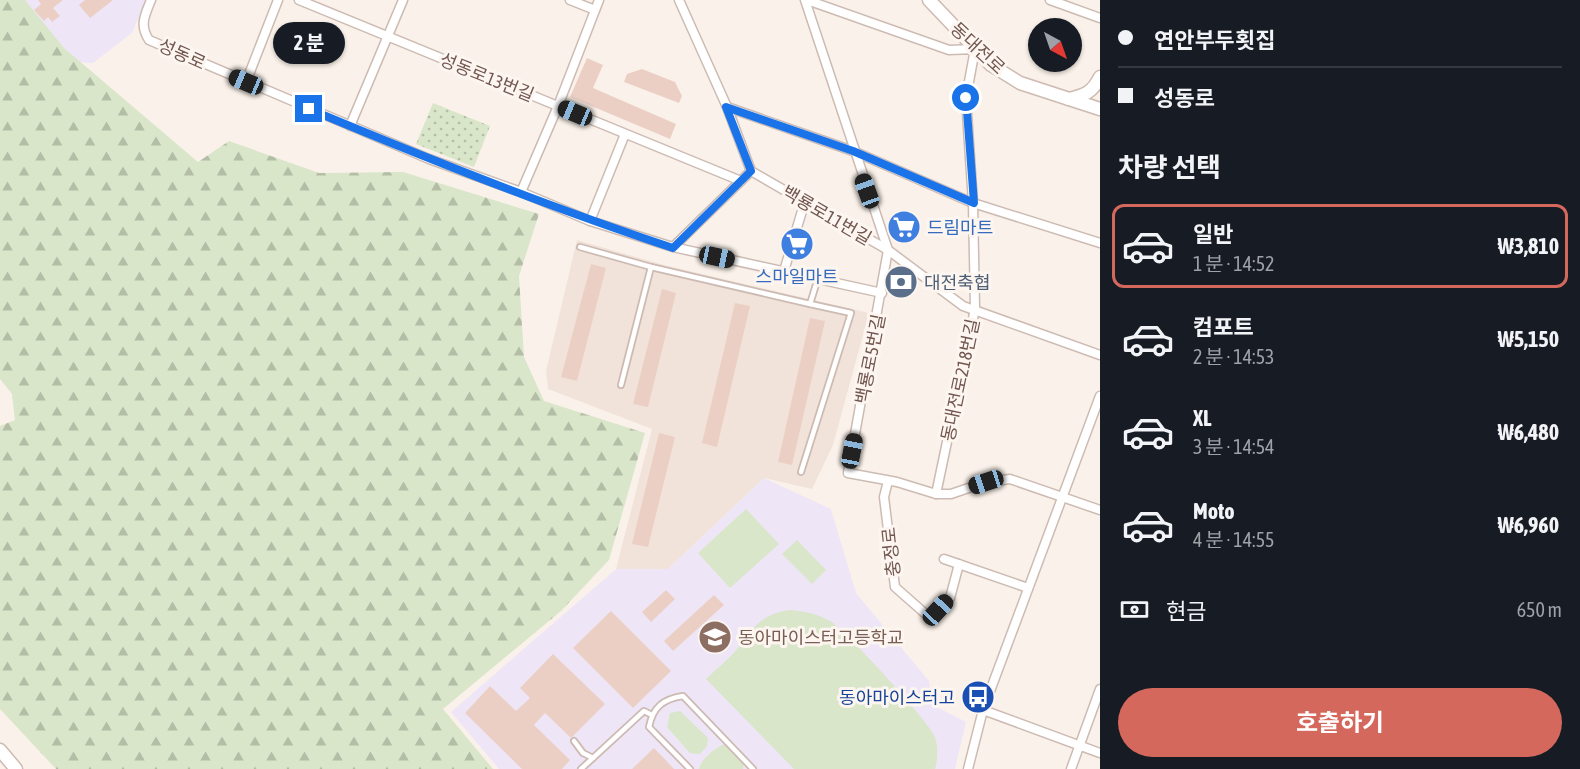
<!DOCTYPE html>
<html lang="ko">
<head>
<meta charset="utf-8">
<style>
  body { margin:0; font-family:"Asap Condensed","Noto Sans KR",sans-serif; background:#242831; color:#f1f3f6; height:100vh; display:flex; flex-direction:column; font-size:22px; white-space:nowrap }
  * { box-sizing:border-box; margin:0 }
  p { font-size:20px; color:#9ea1a6 }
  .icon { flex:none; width:33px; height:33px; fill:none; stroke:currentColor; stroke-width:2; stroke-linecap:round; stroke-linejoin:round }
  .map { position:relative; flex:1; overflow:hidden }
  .drawer { display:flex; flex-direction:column; background:#171b24; width:480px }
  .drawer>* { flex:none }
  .top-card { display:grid; align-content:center; height:132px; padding:0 18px; background:#171b24 }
  .needle { width:39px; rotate:140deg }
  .fabs { position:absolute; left:1028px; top:18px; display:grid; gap:12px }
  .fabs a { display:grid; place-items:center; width:54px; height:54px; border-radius:50%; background:#171b24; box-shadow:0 2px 4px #0004; font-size:30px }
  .end { position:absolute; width:27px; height:27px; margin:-14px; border:8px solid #1a73e8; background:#fff; box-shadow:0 0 0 3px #fff }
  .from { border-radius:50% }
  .bubble { position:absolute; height:42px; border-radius:21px; background:#171b24; box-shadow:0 2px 4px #0004; font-size:20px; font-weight:700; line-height:42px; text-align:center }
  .car { position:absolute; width:18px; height:36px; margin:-18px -9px; border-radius:8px; box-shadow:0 0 4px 2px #0007; background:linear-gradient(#222 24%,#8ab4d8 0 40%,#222 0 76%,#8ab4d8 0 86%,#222 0) }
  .top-card b { display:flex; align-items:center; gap:21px; height:57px; font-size:22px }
  .top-card b+b { border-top:2px solid #363941 }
  .top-card i { width:15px; height:15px; background:#f1f3f6 }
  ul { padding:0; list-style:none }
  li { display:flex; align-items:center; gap:18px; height:84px; margin:0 12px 9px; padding:0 6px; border:3px solid transparent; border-radius:12px }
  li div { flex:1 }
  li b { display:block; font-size:22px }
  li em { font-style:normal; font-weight:700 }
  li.active { border-color:#d5685d }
  li>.icon { width:54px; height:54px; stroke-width:1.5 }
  h2 { padding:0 18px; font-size:27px; line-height:72px }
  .pay { display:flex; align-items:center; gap:15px; height:66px; padding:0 18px; font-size:22px }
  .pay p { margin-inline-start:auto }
  .cta { display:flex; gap:12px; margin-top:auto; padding:12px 18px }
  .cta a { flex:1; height:69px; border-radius:36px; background:#d5685d; color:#fff; font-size:24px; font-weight:700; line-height:69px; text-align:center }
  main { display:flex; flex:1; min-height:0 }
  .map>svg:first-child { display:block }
</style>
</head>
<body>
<main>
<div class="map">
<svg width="1100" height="769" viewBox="0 0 1100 769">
  <defs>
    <pattern id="forest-firs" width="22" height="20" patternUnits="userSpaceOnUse" patternTransform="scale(1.5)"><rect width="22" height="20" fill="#d9e6c9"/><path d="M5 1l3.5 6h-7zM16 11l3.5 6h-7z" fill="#b4bda6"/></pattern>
    <pattern id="park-dots" width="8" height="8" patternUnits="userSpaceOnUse" patternTransform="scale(1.5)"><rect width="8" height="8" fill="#d9e6c9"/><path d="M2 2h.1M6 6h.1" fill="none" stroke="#b4bda6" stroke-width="1.8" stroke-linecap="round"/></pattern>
  </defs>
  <rect width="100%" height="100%" fill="#faf2ea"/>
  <polygon fill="#f1e3d9" points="577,240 664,265 869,313 833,445 812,489 764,478 668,569 616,569 652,429 548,389 546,371"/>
  <g fill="#eee6f7">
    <polygon points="14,0 146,0 132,33 93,63 63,61"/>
    <polygon points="764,478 831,509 856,593 929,681 933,705 966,722 955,769 499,769 451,712 616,569 668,569"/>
  </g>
  <g fill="#d9e6c9">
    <polygon points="746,509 779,544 730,588 698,553"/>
    <polygon points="797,540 826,570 812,584 782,554"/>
    <path d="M789 610C805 611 819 614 833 623 850 636 928 720 935 737 938 747 938 759 935 769H794L706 679C716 669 728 660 737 649 755 627 759 615 789 610Z"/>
    <polygon points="680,711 708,738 707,746 700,754 690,753 667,727 670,713"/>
    <path d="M725 744 744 764 743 769H699C701 759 716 747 725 744Z"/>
  </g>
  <polygon fill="url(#forest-firs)" points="0,0 25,0 64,48 198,162 229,141 319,173 403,172 539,214 519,276 524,357 544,401 645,433 609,560 561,611 443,709 493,769 56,769 0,709 0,426 15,420 12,394 0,379"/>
  <polygon fill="url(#park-dots)" points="433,103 490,126 474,167 416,144"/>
  <g fill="#eccfc4">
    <polygon points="38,0 63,0 53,8 60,16 52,22 48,17 44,21 34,10 41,4"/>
    <polygon points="85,0 113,0 90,18 79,5"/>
    <polygon points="587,58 603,65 593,88 676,124 670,139 570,97"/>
    <polygon points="642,69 675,82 682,96 679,103 624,82 627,74"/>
    <polygon points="591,264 606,268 577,381 561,377"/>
    <polygon points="662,289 676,293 648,407 633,404"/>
    <polygon points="735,303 750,306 717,447 702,443"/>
    <polygon points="810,318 825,321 792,465 778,462"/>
    <polygon points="659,433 675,437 648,547 632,544"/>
    <polygon points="666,590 675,599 651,622 642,612"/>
    <polygon points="714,595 724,605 673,651 664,641"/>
    <polygon points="611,611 671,671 633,708 573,648"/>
    <polygon points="553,654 605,704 571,738 545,713 534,725 570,760 562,769 522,769 465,713 490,686 516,711 530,698 520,688"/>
    <polygon points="654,748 674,769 632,769"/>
  </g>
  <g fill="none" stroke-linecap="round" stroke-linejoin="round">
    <defs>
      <g id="lane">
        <polyline points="580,247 651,267 810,304 818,278"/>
        <polyline points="621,385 651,267"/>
        <polyline points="801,472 851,313 810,304"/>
        <polyline points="574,741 583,753 593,758"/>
        <polyline points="581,769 644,711 652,715"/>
        <path d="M690 769 649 727C653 707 663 699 683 696L753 769"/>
      </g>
      <g id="street">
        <path d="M151 0C145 15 139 25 149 40L429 159 521 192 590 221 673 247 882 293"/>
        <polyline points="299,0 741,181"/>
        <polyline points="570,0 595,10"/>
        <polyline points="679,0 727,107 751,171 888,250 963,306 1100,355"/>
        <polyline points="805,0 888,250 848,473 897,482 936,494 951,494 986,482 1010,479 1100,510"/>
        <polyline points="807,0 949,50 975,49 966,98 973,203 975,309 936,494"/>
        <polyline points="1050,0 1100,18"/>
        <polyline points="246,82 278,0"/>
        <polyline points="727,107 853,151 973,203 1100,243"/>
        <polyline points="350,126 403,0"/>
        <polyline points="521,192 558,106 599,0"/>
        <polyline points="590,221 625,134"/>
        <polyline points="673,247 751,171"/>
        <polyline points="784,271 805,201"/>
        <polyline points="888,481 884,497 895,587 929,617 950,598 959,564"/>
        <polyline points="944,559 1028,588"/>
        <polyline points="983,710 1100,753"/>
        <polyline points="968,769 983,710 1100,396"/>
        <polyline points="1071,769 1100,689"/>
      </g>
      <g id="secondary">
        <polyline points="929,0 991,65 1020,83 1100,109"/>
        <path d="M1069 99C1085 95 1092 93 1100 77"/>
        <polyline points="0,750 16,769"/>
      </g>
    </defs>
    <use href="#lane" stroke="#cdbbb3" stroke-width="8"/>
    <use href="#street" stroke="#cdbbb3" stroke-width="11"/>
    <use href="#secondary" stroke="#cfbab1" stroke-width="15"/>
    <use href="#lane" stroke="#fff" stroke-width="4.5"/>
    <use href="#street" stroke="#fff" stroke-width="8"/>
    <use href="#secondary" stroke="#fff" stroke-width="12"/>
  </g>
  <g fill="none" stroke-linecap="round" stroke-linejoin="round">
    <path stroke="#1a73e8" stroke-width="8" d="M309 109C428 159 549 207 673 248L751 171 726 107 853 151 974 203 966 98"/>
  </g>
  <defs>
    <symbol id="supermarket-disc" viewBox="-11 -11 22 22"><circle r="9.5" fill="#3f7fe0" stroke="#fdf6f0"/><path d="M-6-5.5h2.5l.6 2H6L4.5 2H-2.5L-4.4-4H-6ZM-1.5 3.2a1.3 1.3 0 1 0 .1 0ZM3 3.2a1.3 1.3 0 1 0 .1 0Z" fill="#fff"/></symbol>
    <symbol id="bank-disc" viewBox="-11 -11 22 22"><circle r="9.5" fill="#5c6f8a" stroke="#fdf6f0"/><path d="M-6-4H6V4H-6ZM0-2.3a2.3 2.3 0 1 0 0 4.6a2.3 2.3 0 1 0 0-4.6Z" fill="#fff"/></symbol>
    <symbol id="school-disc" viewBox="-11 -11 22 22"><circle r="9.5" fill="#8d6e63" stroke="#fdf6f0"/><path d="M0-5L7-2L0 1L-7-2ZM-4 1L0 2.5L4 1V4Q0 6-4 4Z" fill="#fff"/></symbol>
    <symbol id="bus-disc" viewBox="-11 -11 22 22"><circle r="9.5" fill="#1a4fb4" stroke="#fdf6f0"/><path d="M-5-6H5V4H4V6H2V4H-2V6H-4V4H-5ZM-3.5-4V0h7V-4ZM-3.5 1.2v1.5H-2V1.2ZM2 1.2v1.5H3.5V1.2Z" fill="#fff"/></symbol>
  </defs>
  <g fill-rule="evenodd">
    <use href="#supermarket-disc" x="885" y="208" width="38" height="38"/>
    <use href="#supermarket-disc" x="778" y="225" width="38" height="38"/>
    <use href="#bank-disc" x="882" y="263" width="38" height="38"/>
    <use href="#school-disc" x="696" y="618" width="38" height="38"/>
    <use href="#bus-disc" x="959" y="678" width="38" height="38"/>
  </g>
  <g text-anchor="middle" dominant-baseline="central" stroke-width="6" stroke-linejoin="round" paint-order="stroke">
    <g font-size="18" fill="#725750" stroke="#fdf6f0">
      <text transform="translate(978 48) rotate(43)">동대전로</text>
      <text transform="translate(182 54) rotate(24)">성동로</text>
      <text transform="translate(487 77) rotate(22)">성동로13번길</text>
      <text transform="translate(827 215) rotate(30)">백룡로11번길</text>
      <text transform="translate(870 359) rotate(-79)">백룡로5번길</text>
      <text transform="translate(960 380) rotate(-78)">동대전로218번길</text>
      <text transform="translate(891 552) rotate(-96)">충정로</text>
    </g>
    <g font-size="18" fill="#366cbe" stroke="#fdf6f0" text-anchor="start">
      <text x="927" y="227">드림마트</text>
      <text x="797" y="276" text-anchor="middle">스마일마트</text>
    </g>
    <g font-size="18" fill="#4e5e75" stroke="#fdf6f0" text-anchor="start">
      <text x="924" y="282">대전축협</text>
    </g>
    <g font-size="18" fill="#785e54" stroke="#fdf6f0" text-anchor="start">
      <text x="738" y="637">동아마이스터고등학교</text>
    </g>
    <g font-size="18" fill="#164399" stroke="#fdf6f0" text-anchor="end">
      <text x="955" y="697">동아마이스터고</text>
    </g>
  </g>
</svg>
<div class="fabs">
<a><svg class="needle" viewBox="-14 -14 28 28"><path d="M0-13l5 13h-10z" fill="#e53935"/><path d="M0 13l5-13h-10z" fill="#9ea1a6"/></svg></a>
</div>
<i class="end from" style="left:966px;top:98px"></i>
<i class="end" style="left:309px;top:109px"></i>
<div class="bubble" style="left:273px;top:22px;width:72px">2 분</div>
<i class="car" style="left:246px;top:82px;rotate:293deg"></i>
<i class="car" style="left:575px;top:113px;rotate:293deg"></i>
<i class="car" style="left:867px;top:191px;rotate:340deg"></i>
<i class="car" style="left:717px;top:257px;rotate:102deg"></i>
<i class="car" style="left:852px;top:451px;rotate:11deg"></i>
<i class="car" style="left:986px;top:482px;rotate:252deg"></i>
<i class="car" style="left:938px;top:610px;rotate:43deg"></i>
</div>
<section class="drawer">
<div class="top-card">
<b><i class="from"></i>연안부두횟집</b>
<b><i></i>성동로</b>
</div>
<h2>차량 선택</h2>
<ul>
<li class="active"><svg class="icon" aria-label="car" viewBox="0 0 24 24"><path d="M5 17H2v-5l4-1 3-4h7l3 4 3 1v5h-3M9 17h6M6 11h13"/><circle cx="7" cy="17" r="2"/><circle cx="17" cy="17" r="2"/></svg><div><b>일반</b><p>1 분 · 14:52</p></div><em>₩3,810</em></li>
<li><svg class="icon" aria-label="car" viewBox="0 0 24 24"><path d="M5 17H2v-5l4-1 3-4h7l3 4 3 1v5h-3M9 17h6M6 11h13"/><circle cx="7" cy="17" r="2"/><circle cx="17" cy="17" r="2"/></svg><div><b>컴포트</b><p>2 분 · 14:53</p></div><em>₩5,150</em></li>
<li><svg class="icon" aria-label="car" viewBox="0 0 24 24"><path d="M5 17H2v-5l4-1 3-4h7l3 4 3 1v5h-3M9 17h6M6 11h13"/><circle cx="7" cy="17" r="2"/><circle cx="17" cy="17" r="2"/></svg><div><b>XL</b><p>3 분 · 14:54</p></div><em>₩6,480</em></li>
<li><svg class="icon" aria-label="car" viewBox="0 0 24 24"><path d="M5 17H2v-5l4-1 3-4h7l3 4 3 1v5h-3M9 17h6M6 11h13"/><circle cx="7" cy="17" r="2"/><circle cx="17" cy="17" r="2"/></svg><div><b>Moto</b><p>4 분 · 14:55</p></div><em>₩6,960</em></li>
</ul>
<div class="pay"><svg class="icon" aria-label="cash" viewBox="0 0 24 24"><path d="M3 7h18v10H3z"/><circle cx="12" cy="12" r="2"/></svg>현금<p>650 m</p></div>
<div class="cta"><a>호출하기</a></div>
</section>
</main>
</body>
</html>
